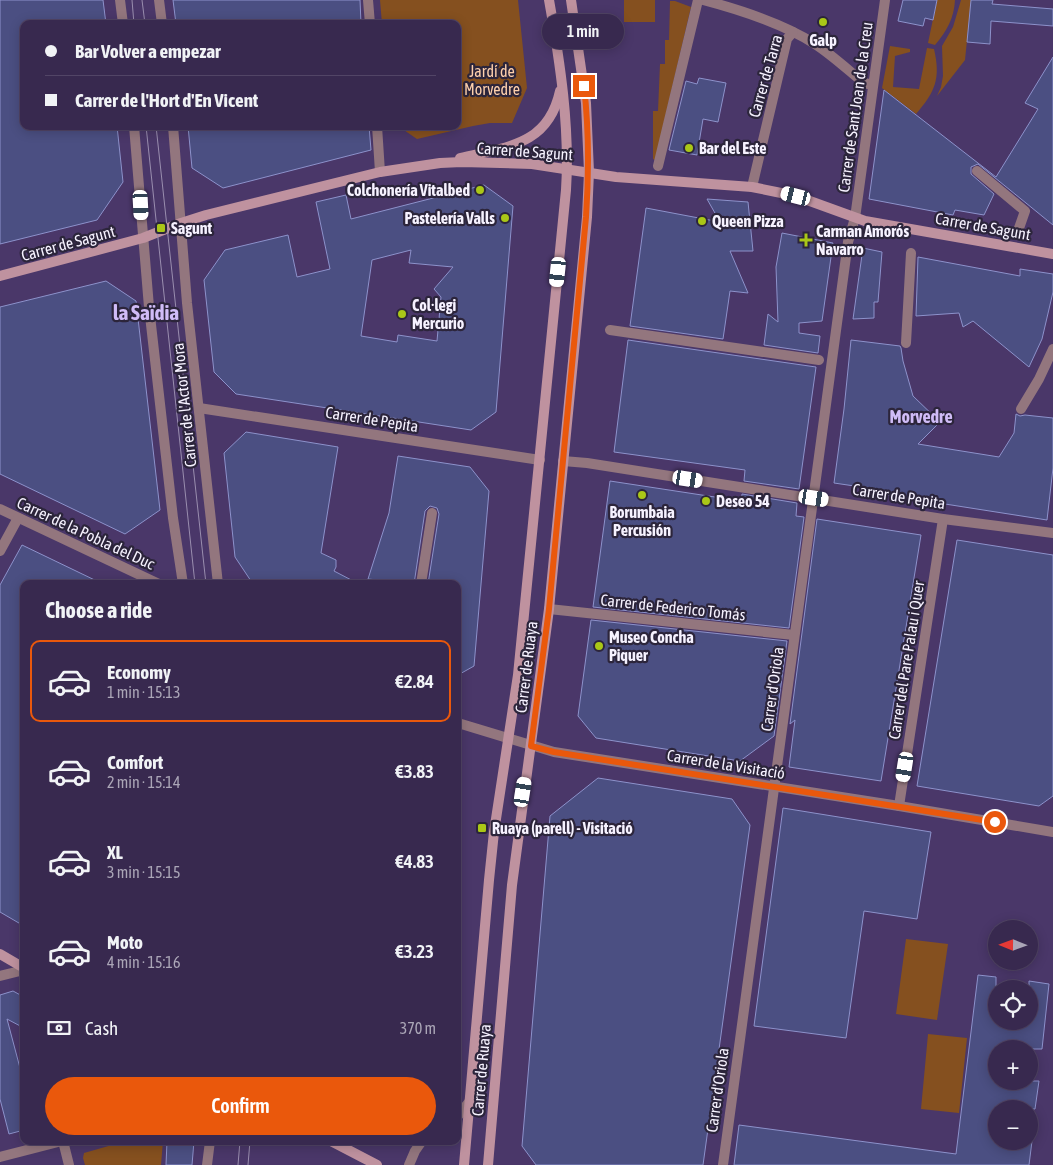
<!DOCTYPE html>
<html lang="en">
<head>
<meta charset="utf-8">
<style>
  body { margin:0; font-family:"Asap Condensed",sans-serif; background:#433559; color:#f1f3f6; height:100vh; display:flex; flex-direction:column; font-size:19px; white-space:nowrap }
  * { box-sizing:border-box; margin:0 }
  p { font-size:16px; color:#aba6b7 }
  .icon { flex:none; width:28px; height:28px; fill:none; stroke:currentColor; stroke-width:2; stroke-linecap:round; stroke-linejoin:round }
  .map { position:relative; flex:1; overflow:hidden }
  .sheet { position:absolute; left:20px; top:580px; width:441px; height:565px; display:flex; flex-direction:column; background:#38294f; border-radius:10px; box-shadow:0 2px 12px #0003,0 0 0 1px #524566 }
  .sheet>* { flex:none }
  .top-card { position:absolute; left:20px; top:20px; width:441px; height:110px; border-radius:10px; box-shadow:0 2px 12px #0003,0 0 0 1px #524566; display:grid; align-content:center; height:110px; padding:0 25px; background:#38294f }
  .needle { width:32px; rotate:271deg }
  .fabs { position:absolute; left:988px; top:920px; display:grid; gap:10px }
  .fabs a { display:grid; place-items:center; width:50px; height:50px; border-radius:50%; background:#38294f; box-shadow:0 2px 12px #0003,0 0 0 1px #524566; font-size:25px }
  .end { position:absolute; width:22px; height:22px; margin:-11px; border:6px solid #ea580c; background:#fff; box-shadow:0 0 0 2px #fff }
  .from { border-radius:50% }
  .bubble { position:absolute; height:35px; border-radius:18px; background:#38294f; box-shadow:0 2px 12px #0003,0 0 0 1px #524566; font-size:16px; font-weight:600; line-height:35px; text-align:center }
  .car { position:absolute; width:15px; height:30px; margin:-15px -8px; border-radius:6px; box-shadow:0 0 4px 1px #0007; background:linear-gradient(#fff 24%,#345 0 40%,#fff 0 76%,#345 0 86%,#fff 0) }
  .top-card b { display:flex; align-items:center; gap:18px; height:48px; font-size:19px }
  .top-card b+b { border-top:1px solid #524566 }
  .top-card i { width:12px; height:12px; background:#f1f3f6 }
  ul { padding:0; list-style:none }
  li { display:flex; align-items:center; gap:15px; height:82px; margin:0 10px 8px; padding:0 15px; border:2px solid transparent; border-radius:10px }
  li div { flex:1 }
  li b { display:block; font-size:19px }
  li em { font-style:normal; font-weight:600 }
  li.selected { border-color:#ea580c }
  li>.icon { width:45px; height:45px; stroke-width:1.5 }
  h2 { padding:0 25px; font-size:22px; line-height:60px }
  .pay { display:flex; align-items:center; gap:12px; height:55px; padding:0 25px; font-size:19px }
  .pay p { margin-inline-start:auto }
  .action { display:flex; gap:10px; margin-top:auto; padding:10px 25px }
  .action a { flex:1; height:58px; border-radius:30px; background:#ea580c; color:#fff; font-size:20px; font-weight:600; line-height:58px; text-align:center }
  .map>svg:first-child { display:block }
</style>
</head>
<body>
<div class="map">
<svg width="1053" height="1165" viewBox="0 0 1053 1165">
  <rect width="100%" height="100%" fill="#4a3769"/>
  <g fill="#85501f">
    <polygon points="380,0 518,0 527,88 512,123 490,123 473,126 417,139 398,126 458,126 458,24 382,24"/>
    <rect x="624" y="0" width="31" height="22"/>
    <path d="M937 0H955C954 18 947 31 935 45L928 43Z"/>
    <polygon points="961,0 971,0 965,60 937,96 941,87 943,76 942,46 953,27"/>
    <polygon points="670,1 675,1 691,7 655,160 653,159 653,111 658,111 660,64 665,64 665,40 669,40"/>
    <path d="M890 46 910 49V52L895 56 893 87 919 89 927 48 934 49C941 79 935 92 916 114L882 88Z"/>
    <polygon points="906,939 948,944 937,1020 896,1014"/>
    <polygon points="928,1034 967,1038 959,1113 921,1109"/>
    <polygon points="126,1141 163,1141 161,1165 85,1165 83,1158 84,1153"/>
  </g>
  <g fill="#4b4f82" stroke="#8d92cb" fill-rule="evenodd">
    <polygon points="0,0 103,0 106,24 24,24 24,126 117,126 123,182 97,220 0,244"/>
    <polygon points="173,0 360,0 361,24 176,24"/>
    <polygon points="903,0 937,0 933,20 925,18 923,26 898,21"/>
    <polygon points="971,0 993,0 992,4 1053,9 1053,26 991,21 990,44 967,42"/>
    <polygon points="1053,57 1053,225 978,164 971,167 971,174 994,194 984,215 955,210 953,215 869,199 884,90 996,177 1038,109 1025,103"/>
    <polygon points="699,78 726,83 718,122 703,119 697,155 669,150 686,81 697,84"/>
    <polygon points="188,126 369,126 371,150 223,188 192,168"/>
    <path d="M484 185 513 206 496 412 471 430 236 394 214 372 204 280 225 250 288 235 297 277 330 269 316 202 346 195 351 219ZM411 250 409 263 453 267 434 289 441 297 437 341 398 335 397 342 361 336 372 260Z"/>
    <polygon points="707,199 748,202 753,251 730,251 748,293 730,291 723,339 630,326 646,208 720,222"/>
    <polygon points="782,233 833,243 822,321 799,323 799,333 820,336 818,353 764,345 768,314 778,322 776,267"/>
    <polygon points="863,248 882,252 878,302 874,302 874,318 853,319"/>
    <polygon points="918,257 1020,276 1020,269 1053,274 1053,292 1042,339 1029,367 973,321 963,327 959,313 916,316"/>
    <polygon points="106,281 136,301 160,510 125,534 0,474 0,307"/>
    <polygon points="628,340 816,367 799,489 744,481 745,470 614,452"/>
    <polygon points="851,340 900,346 901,348 903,361 913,396 940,422 918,444 999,457 1014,433 1016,414 1020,416 1025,415 1053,418 1053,468 1047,520 875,493 875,489 834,483 844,409"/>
    <polygon points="246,432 338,447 321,553 336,560 336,567 334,571 359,584 253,584 235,557 224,453"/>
    <polygon points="398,456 470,467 489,491 474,666 458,675 458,584 428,584 439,514 437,508 430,506 425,511 414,584 387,584 387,581 368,579 389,513"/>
    <polygon points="610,481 741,501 742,494 797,503 796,516 804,517 789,628 593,607"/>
    <polygon points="817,519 921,535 881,781 789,767 795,720 790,724"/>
    <polygon points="957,540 1053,555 1053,796 1039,806 917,786"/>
    <polygon points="22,545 103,584 24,584 24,926 0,912 0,585"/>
    <polygon points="591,620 787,641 774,736 740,761 596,738 578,716"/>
    <polygon points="598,778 732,799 750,825 703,1165 536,1165 522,1146 550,816"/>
    <polygon points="783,808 931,832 917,919 864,911 846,1038 754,1026"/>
    <polygon points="978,975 996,977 996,1021 1029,1021 1029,981 1049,984 1042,1049 996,1049 996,1081 1039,1081 1035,1109 996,1109 996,1141 1032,1141 1029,1165 734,1165 739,1125 956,1154"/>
    <polygon points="13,991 24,997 24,1028 7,1019 24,1083 24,1130 9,1134 0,1099 0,995"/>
    <polygon points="167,1141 194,1141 192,1165 166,1165"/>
  </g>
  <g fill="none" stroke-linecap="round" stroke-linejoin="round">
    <g stroke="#93767e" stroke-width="10">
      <polyline points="120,0 123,24"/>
      <polyline points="159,0 162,24"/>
      <polyline points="368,0 370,24"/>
      <path d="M703 0C741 10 782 23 815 44 832 55 848 70 864 83L873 85"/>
      <polyline points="134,126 149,307 173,518 183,584"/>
      <polyline points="173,126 187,303 218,584"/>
      <polyline points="377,126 380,172"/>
      <polyline points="658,166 698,0"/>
      <polyline points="977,171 1025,211 1018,231"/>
      <polyline points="752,187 787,39 793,32"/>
      <polyline points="610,330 819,360"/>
      <polyline points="906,343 911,253"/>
      <polyline points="199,408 540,460"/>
      <polyline points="1021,409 1039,379 1053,349"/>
      <polyline points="563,461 587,463 943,519 1053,533"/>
      <polyline points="0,509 159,584"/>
      <polyline points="0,551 18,518"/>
      <polyline points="421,584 432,513"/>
      <polyline points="549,609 794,635"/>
      <polyline points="458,723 554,752 899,806 1053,832"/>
      <polyline points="899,806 943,519"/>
      <polyline points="0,976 24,970"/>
      <polyline points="458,1116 469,1102"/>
      <polyline points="63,1141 69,1165"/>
      <polyline points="0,1157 62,1141"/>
      <polyline points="207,1165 210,1141"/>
      <polyline points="409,1165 415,1151 422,1141"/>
      <polyline points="723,1165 848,242 855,218 885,0"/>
    </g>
    <g stroke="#bf929f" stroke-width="10">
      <path d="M460 158C506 147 548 146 560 91"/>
      <polyline points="0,276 143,238 181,223 206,215 380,172 440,163 462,162 532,164 616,177 752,187 796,196 865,221 1053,254"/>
      <polyline points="0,954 24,968"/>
      <polyline points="331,1141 377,1165"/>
      <path d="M464 1165 489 880 494 832 518 675 566 190C570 127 560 62 549 0"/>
      <polyline points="488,1165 512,885 549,609 587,217 589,172 586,103 571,0"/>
    </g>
    <g stroke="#9a8eaf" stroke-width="1">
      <polyline points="132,0 134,24"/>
      <polyline points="142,0 145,24"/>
      <polyline points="146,126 195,584"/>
      <polyline points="156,126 206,584"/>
      <polyline points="238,1165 240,1141"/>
      <polyline points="248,1165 250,1141"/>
    </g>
  </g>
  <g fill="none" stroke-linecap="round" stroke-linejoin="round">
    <path stroke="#ea580c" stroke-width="6" d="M584 86C589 130 589 173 586 217L549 609 531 746 554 752 995 822"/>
  </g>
  <g fill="#aac717" stroke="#2c253b" stroke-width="2">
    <circle cx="823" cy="22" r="5"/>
    <circle cx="689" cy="148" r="5"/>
    <circle cx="480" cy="190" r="5"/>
    <circle cx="505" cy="218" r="5"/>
    <circle cx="702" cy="221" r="5"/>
    <rect x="156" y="223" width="10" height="10" rx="2.5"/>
    <path d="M803.5 232.5h5v5h5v5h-5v5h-5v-5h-5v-5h5z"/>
    <circle cx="402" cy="314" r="5"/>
    <circle cx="642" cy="495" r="5"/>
    <circle cx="706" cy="501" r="5"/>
    <circle cx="599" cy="646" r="5"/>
    <rect x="477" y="823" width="10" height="10" rx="2.5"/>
  </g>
  <g text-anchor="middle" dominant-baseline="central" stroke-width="4.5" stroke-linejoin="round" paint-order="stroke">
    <g font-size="16" font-weight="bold" fill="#f6f2ff" stroke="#2c253b" text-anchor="start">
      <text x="823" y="40" text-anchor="middle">Galp</text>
      <text x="699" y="148">Bar del Este</text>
      <text x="470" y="190" text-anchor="end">Colchonería Vitalbed</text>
      <text x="495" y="218" text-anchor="end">Pastelería Valls</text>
      <text x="712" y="221">Queen Pizza</text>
      <text x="171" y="228">Sagunt</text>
      <text x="816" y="231">Carman Amorós<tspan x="816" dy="18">Navarro</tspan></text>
      <text x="412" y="305">Col·legi<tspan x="412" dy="18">Mercurio</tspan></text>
      <text x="716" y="501">Deseo 54</text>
      <text x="642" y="512" text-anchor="middle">Borumbaia<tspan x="642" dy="18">Percusión</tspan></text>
      <text x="609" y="637">Museo Concha<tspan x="609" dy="18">Piquer</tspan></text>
      <text x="492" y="828">Ruaya (parell) - Visitació</text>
    </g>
    <g font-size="16" fill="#fed0ac" stroke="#2c253b">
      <text x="492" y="71">Jardí de<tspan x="492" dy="18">Morvedre</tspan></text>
    </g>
    <g font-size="16" fill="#f6f2ff" stroke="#2c253b">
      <text transform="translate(765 76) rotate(-74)">Carrer de Tarra</text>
      <text transform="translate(855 107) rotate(-82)">Carrer de Sant Joan de la Creu</text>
      <text transform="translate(525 151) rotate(4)">Carrer de Sagunt</text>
      <text transform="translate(983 226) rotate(10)">Carrer de Sagunt</text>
      <text transform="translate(68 243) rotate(-15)">Carrer de Sagunt</text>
      <text transform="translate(184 405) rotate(-96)">Carrer de l'Actor Mora</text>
      <text transform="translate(372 419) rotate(9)">Carrer de Pepita</text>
      <text transform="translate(899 496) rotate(9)">Carrer de Pepita</text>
      <text transform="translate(86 533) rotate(25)">Carrer de la Pobla del Duc</text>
      <text transform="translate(673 607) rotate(6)">Carrer de Federico Tomás</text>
      <text transform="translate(906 660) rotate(-81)">Carrer del Pare Palau i Quer</text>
      <text transform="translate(526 667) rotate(-83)">Carrer de Ruaya</text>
      <text transform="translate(772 689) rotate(-82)">Carrer d'Oriola</text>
      <text transform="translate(726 764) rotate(9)">Carrer de la Visitació</text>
      <text transform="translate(481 1070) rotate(-85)">Carrer de Ruaya</text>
      <text transform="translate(717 1090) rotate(-82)">Carrer d'Oriola</text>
    </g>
    <g font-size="18" font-weight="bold" fill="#d0bcf7" stroke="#2c253b">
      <text x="921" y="416">Morvedre</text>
    </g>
    <g font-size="21" font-weight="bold" fill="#d0bcf7" stroke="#2c253b">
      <text x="146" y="312">la Saïdia</text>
    </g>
  </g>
</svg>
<div class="fabs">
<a><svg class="needle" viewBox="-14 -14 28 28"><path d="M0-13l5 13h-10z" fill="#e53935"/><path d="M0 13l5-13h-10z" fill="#aba6b7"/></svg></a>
<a><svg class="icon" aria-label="locate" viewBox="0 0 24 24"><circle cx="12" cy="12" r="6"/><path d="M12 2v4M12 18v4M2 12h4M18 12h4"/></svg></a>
<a>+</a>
<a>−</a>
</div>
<i class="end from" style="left:995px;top:822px"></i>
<i class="end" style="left:584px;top:86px"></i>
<div class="bubble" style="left:542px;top:14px;width:82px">1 min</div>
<i class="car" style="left:796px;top:196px;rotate:284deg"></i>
<i class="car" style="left:141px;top:205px;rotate:177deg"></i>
<i class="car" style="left:558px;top:272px;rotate:186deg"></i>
<i class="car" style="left:688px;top:479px;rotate:99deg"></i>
<i class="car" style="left:814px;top:498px;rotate:99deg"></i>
<i class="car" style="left:905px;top:767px;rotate:189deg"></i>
<i class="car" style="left:523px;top:792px;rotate:9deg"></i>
<div class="top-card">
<b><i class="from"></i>Bar Volver a empezar</b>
<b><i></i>Carrer de l'Hort d'En Vicent</b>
</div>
<section class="sheet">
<h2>Choose a ride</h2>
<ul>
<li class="selected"><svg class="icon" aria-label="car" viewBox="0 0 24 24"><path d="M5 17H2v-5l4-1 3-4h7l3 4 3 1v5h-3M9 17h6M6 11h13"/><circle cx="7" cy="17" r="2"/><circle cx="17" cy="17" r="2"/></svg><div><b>Economy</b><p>1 min · 15:13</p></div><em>€2.84</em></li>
<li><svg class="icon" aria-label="car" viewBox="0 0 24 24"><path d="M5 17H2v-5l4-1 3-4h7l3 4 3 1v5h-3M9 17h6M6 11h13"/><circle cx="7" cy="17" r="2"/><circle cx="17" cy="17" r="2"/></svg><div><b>Comfort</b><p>2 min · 15:14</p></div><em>€3.83</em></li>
<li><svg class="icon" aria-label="car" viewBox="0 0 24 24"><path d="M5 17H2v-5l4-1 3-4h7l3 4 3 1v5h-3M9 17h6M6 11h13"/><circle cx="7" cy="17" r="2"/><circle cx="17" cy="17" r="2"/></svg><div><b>XL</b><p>3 min · 15:15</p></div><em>€4.83</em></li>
<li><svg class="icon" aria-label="car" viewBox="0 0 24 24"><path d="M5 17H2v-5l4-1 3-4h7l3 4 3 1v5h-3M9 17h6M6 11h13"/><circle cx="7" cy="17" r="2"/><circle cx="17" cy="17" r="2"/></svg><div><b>Moto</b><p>4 min · 15:16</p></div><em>€3.23</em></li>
</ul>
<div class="pay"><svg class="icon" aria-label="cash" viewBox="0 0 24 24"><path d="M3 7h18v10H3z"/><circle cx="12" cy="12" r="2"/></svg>Cash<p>370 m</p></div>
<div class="action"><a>Confirm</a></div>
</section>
</div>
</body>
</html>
